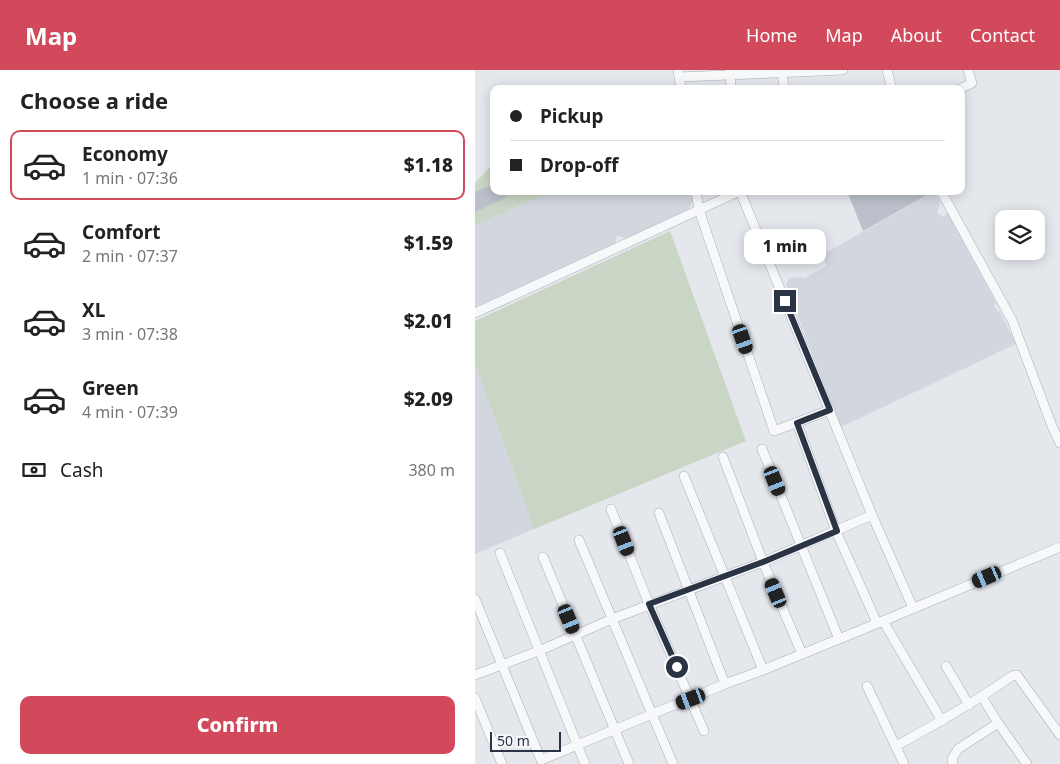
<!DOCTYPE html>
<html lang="en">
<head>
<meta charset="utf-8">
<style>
  body { margin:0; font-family:"Noto Sans",sans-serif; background:#f2f2f2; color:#222; height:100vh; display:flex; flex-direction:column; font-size:19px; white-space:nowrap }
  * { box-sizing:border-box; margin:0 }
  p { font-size:16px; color:#767676 }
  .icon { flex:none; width:28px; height:28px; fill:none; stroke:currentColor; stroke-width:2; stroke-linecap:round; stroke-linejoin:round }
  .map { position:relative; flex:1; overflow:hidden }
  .drawer { display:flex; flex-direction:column; background:#fff; width:475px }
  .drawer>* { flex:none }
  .top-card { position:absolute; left:15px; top:15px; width:475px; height:110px; border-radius:10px; box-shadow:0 2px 12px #0003; display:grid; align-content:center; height:110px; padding:0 20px; background:#fff }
  .buttons { position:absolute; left:520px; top:140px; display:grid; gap:10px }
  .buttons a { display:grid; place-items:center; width:50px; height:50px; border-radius:10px; background:#fff; box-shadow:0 2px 12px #0003; font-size:25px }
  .scale { position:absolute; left:15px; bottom:12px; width:71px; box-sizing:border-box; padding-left:5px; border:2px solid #2b3445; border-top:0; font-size:14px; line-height:18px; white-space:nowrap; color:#2b3445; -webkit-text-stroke:4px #f4f6f9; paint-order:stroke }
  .end { position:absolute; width:22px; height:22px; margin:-11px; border:6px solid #2b3445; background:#fff; box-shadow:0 0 0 2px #fff }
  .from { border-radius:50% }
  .bubble { position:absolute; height:35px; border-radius:10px; background:#fff; box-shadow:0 2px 12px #0003; font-size:16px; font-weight:800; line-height:35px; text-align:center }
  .car { position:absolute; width:15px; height:30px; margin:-15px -8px; border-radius:6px; box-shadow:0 0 4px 1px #0007; background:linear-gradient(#222 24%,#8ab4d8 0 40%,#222 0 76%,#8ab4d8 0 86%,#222 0) }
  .top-card b { display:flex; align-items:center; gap:18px; height:48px; font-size:19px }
  .top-card b+b { border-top:1px solid #e0e0e0 }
  .top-card i { width:12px; height:12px; background:#222 }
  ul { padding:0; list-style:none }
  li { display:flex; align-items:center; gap:15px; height:70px; margin:0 10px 8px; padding:0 10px; border:2px solid transparent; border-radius:10px }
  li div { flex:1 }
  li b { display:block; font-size:19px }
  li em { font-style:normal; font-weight:800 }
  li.active { border-color:#d1495b }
  li>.icon { width:45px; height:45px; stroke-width:1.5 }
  h2 { padding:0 20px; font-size:22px; line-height:60px }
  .pay { display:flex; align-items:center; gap:12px; height:55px; padding:0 20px; font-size:19px }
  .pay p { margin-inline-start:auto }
  .button { display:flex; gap:10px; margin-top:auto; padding:10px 20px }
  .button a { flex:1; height:58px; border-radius:10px; background:#d1495b; color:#fff; font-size:20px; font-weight:800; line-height:58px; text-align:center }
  header { display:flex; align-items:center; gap:30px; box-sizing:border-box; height:70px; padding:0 25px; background:#d1495b; color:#fff }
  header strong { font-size:24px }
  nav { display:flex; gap:28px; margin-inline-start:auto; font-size:18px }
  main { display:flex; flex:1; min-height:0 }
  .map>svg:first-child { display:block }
</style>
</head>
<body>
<header>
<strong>Map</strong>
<nav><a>Home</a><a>Map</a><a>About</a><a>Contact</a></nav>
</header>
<main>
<section class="drawer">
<h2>Choose a ride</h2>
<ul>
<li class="active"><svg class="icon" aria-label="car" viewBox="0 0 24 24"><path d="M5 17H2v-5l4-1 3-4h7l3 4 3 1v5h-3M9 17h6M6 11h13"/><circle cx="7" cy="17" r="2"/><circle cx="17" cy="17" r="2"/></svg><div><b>Economy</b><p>1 min · 07:36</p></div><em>$1.18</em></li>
<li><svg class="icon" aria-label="car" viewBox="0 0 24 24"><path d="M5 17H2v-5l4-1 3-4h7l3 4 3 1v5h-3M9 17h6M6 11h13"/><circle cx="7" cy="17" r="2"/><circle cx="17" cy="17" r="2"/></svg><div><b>Comfort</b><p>2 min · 07:37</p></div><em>$1.59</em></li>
<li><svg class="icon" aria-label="car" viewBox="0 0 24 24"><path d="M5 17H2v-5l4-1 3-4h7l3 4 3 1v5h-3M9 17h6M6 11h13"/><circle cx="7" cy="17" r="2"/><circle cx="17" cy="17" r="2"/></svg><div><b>XL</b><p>3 min · 07:38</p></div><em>$2.01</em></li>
<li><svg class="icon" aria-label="car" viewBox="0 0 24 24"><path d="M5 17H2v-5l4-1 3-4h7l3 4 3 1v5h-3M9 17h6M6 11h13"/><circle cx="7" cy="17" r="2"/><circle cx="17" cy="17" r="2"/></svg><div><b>Green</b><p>4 min · 07:39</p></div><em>$2.09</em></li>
</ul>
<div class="pay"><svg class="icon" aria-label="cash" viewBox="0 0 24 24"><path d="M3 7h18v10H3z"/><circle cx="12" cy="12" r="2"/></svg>Cash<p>380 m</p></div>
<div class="button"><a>Confirm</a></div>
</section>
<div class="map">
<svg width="585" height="694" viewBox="0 0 585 694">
  <rect width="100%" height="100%" fill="#e4e7ec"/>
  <g fill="#d2d6de">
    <polygon points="79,121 217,121 218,131 213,139 152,168 142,166 140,173 0,237 0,155"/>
    <polygon points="460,121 465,132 462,143 469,147 472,142 521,233 519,236 522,241 525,242 541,274 366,357 311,215 314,208 327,207 329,208 352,196 347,185"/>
    <polygon points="0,293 59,459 0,484"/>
  </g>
  <g fill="#c9d6c5">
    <polygon points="17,95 19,95 19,121 79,121 0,155 0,113"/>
    <polygon points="195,161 271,371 59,459 0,293 0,251"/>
  </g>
  <g fill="#bbc0ca">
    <polygon points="19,114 19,121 28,121 31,128 0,142 0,122"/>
    <polygon points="372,121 459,121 388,161"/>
  </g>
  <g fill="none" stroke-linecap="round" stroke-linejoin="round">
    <defs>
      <g id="street">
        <polyline points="203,0 206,19"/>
        <polyline points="255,0 256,19"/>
        <polyline points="307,0 309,19"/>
        <polyline points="412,0 417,19"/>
        <polyline points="204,7 368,0"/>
        <polyline points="485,19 497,13 493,0"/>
        <polyline points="221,121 224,140 299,361 355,340"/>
        <polyline points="265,121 397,445 438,538"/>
        <polyline points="466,121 537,250 577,356 585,373"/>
        <polyline points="0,243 265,121"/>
        <polyline points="322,353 361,461 402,553"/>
        <polyline points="287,379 364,569"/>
        <polyline points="248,387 288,492 327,584"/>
        <polyline points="209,406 288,600"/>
        <polyline points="136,439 174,534 229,661"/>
        <polyline points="184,443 250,614"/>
        <polyline points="104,470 198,694"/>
        <polyline points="25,483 110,694"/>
        <polyline points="68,487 154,694"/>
        <polyline points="0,529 66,690 250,614 288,600 408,551 585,477"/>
        <polyline points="408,551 467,651"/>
        <polyline points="471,596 494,635"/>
        <polyline points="0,605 66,580 137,549 288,492 397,445"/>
        <polyline points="392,616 429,694"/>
        <polyline points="507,627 523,653 552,694"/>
        <polyline points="0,628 27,694"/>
        <path d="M421 676C461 654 500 632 537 606L542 605 585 665"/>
        <polyline points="478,694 477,689 483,679 523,653"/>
      </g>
    </defs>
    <use href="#street" stroke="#a9aeb7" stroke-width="10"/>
    <use href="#street" stroke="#f7f8fa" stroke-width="9"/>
  </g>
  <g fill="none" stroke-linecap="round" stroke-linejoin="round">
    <polyline stroke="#2b3445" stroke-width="6" points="202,597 174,534 288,492 362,461 322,353 355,340 310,231"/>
  </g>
</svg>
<div class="buttons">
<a><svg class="icon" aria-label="layers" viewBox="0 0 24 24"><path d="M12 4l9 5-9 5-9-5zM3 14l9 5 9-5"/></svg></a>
</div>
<div class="scale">50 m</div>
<i class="end from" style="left:202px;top:597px"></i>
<i class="end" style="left:310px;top:231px"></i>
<div class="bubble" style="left:269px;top:159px;width:82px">1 min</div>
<i class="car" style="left:268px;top:269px;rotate:161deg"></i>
<i class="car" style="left:300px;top:411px;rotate:158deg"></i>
<i class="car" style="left:149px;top:471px;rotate:159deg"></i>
<i class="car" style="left:512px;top:507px;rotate:247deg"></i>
<i class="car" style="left:301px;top:523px;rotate:337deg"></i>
<i class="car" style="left:94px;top:549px;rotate:157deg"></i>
<i class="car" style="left:216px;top:629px;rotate:249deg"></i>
<div class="top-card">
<b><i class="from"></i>Pickup</b>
<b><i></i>Drop-off</b>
</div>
</div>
</main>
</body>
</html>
